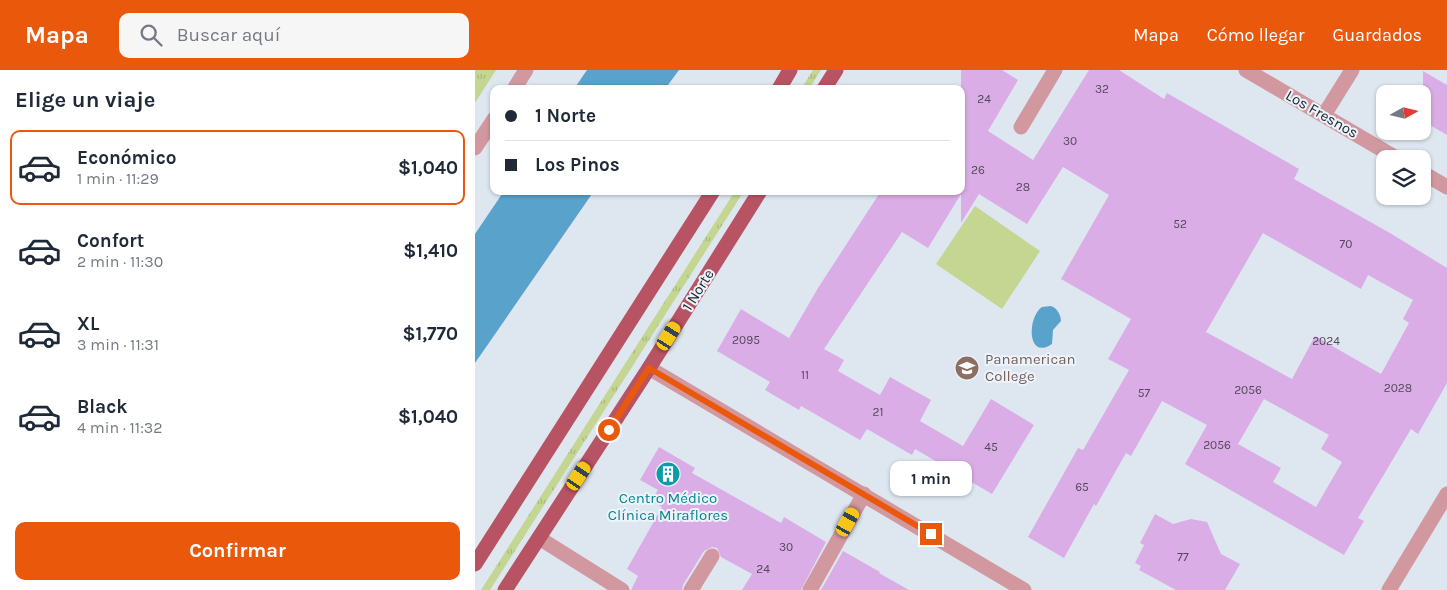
<!DOCTYPE html>
<html lang="es">
<head>
<meta charset="utf-8">
<style>
  body { margin:0; font-family:Karla,sans-serif; background:#f6f6f7; color:#1f2937; height:100vh; display:flex; flex-direction:column; font-size:19px; white-space:nowrap }
  * { box-sizing:border-box; margin:0 }
  p { font-size:16px; color:#747a83 }
  .icon { flex:none; width:28px; height:28px; fill:none; stroke:currentColor; stroke-width:2; stroke-linecap:round; stroke-linejoin:round }
  .map { position:relative; flex:1; overflow:hidden }
  .details { display:flex; flex-direction:column; background:#fff; width:475px }
  .details>* { flex:none }
  .banner { position:absolute; left:15px; top:15px; width:475px; height:110px; border-radius:10px; box-shadow:0 1px 4px #0004; display:grid; align-content:center; height:110px; padding:0 15px; background:#fff }
  .needle { width:32px; rotate:82deg }
  .controls { position:absolute; left:901px; top:15px; display:grid; gap:10px }
  .controls a { display:grid; place-items:center; width:55px; height:55px; border-radius:10px; background:#fff; box-shadow:0 1px 4px #0004; font-size:25px }
  .end { position:absolute; width:22px; height:22px; margin:-11px; border:6px solid #ea580c; background:#fff; box-shadow:0 0 0 2px #fff }
  .from { border-radius:50% }
  .bubble { position:absolute; height:35px; border-radius:10px; background:#fff; box-shadow:0 1px 4px #0004; font-size:16px; font-weight:700; line-height:35px; text-align:center }
  .car { position:absolute; width:15px; height:30px; margin:-15px -8px; border-radius:6px; box-shadow:0 0 4px 1px #0007; background:linear-gradient(#f5c518 24%,#345 0 40%,#f5c518 0 76%,#345 0 86%,#f5c518 0) }
  .banner b { display:flex; align-items:center; gap:18px; height:48px; font-size:19px }
  .banner b+b { border-top:1px solid #e0e1e3 }
  .banner i { width:12px; height:12px; background:#1f2937 }
  ul { padding:0; list-style:none }
  li { display:flex; align-items:center; gap:15px; height:75px; margin:0 10px 8px; padding:0 5px; border:2px solid transparent; border-radius:10px }
  li div { flex:1 }
  li b { display:block; font-size:19px }
  li em { font-style:normal; font-weight:700 }
  li.on { border-color:#ea580c }
  li>.icon { width:45px; height:45px; stroke-width:1.5 }
  h2 { padding:0 15px; font-size:22px; line-height:60px }
  .cta { display:flex; gap:10px; margin-top:auto; padding:10px 15px }
  .cta a { flex:1; height:58px; border-radius:10px; background:#ea580c; color:#fff; font-size:20px; font-weight:700; line-height:58px; text-align:center }
  header { display:flex; align-items:center; gap:30px; box-sizing:border-box; height:70px; padding:0 25px; background:#ea580c; color:#fff }
  header strong { font-size:24px }
  nav { display:flex; gap:28px; margin-inline-start:auto; font-size:18px }
  .search { width:350px; height:45px; background:#f6f6f7; display:flex; align-items:center; gap:12px; box-sizing:border-box; padding:0 18px; border-radius:10px; color:#747a83; font-size:19px }
  main { display:flex; flex:1; min-height:0 }
  .map>svg:first-child { display:block }
</style>
</head>
<body>
<header>
<strong>Mapa</strong>
<div class="search"><svg class="icon" aria-label="search" viewBox="0 0 24 24"><circle cx="10" cy="10" r="6"/><path d="M15 15l6 6"/></svg>Buscar aquí</div>
<nav><a>Mapa</a><a>Cómo llegar</a><a>Guardados</a></nav>
</header>
<main>
<section class="details">
<h2>Elige un viaje</h2>
<ul>
<li class="on"><svg class="icon" aria-label="car" viewBox="0 0 24 24"><path d="M5 17H2v-5l4-1 3-4h7l3 4 3 1v5h-3M9 17h6M6 11h13"/><circle cx="7" cy="17" r="2"/><circle cx="17" cy="17" r="2"/></svg><div><b>Económico</b><p>1 min · 11:29</p></div><em>$1,040</em></li>
<li><svg class="icon" aria-label="car" viewBox="0 0 24 24"><path d="M5 17H2v-5l4-1 3-4h7l3 4 3 1v5h-3M9 17h6M6 11h13"/><circle cx="7" cy="17" r="2"/><circle cx="17" cy="17" r="2"/></svg><div><b>Confort</b><p>2 min · 11:30</p></div><em>$1,410</em></li>
<li><svg class="icon" aria-label="car" viewBox="0 0 24 24"><path d="M5 17H2v-5l4-1 3-4h7l3 4 3 1v5h-3M9 17h6M6 11h13"/><circle cx="7" cy="17" r="2"/><circle cx="17" cy="17" r="2"/></svg><div><b>XL</b><p>3 min · 11:31</p></div><em>$1,770</em></li>
<li><svg class="icon" aria-label="car" viewBox="0 0 24 24"><path d="M5 17H2v-5l4-1 3-4h7l3 4 3 1v5h-3M9 17h6M6 11h13"/><circle cx="7" cy="17" r="2"/><circle cx="17" cy="17" r="2"/></svg><div><b>Black</b><p>4 min · 11:32</p></div><em>$1,040</em></li>
</ul>
<div class="cta"><a>Confirmar</a></div>
</section>
<div class="map">
<svg width="972" height="520" viewBox="0 0 972 520">
  <defs>
    <pattern id="grass-tufts" width="24" height="20" patternUnits="userSpaceOnUse" patternTransform="scale(1.25)"><rect width="24" height="20" fill="#c4d692"/><path d="M3 7l-1-3M5 7V3M7 7l1-3M15 17l-1-3M17 17v-4M19 17l1-3" fill="none" stroke="#a8b87e"/></pattern>
  </defs>
  <rect width="100%" height="100%" fill="#dee7f0"/>
  <g fill="url(#grass-tufts)">
    <polygon points="0,0 21,0 0,33"/>
    <polygon points="338,0 346,0 334,19 326,19"/>
    <polygon points="260,121 269,121 15,520 6,520"/>
  </g>
  <polygon fill="#c4d692" points="500,136 565,181 527,239 461,194"/>
  <g fill="#59a2cb">
    <polygon points="112,0 204,0 190,19 99,19"/>
    <polygon points="29,121 119,121 0,293 0,164"/>
    <path d="M576 236C582 238 586 245 586 251L578 260 577 274C552 291 552 247 567 237Z"/>
  </g>
  <g fill="#dbade7" fill-rule="evenodd">
    <path d="M486 0H527L543 10 513 61 558 90 614 0H644L689 29 692 23 824 99 819 109 915 163 972 198V313L943 364 936 359 883 448 889 451 869 485 710 394 732 355 687 331 656 386 651 383 621 436 619 434 589 488 553 467 603 378 608 380 654 300 633 289 656 249 586 209 634 125 588 97 552 154 504 124 486 153V124L453 178 427 162 349 279 369 290 363 301 405 325 415 307 456 330 445 351 488 376 516 329 559 355 517 424 440 379 437 385 392 359 385 370 326 336 324 340 290 320 295 312 242 281 266 239 314 268 343 218 406 121H486ZM788 163 886 219 893 205 938 230 928 249 934 253 906 304 840 266 817 309 731 262ZM789 329 854 365 846 379 867 392 841 437 798 412 806 398 763 374Z"/>
    <polygon points="948,1 972,15 972,65 948,51"/>
    <polygon points="184,377 220,398 217,403 306,453 309,447 351,472 326,520 267,520 277,504 246,487 242,478 237,477 229,481 208,515 207,520 156,520 163,506 152,499 187,437 176,431 183,420 165,410"/>
    <polygon points="680,444 698,454 716,449 732,452 746,484 765,494 750,520 701,520 664,500 666,496 660,493 669,475 665,473"/>
    <polygon points="368,481 405,502 404,503 434,520 346,520"/>
  </g>
  <g fill="none" stroke-linecap="round" stroke-linejoin="round">
    <g stroke="#d2989f" stroke-width="15">
      <polyline points="771,0 923,89"/>
      <polyline points="39,19 51,0"/>
      <polyline points="849,45 877,0"/>
      <polyline points="546,57 580,0"/>
      <polyline points="0,78 19,49"/>
      <polyline points="948,103 972,117"/>
      <polyline points="174,298 549,520"/>
      <polyline points="64,468 147,520"/>
      <polyline points="216,520 237,486"/>
      <polyline points="335,520 389,424"/>
      <polyline points="914,520 972,424"/>
    </g>
    <g stroke="#b85364" stroke-width="15">
      <polyline points="304,19 315,0"/>
      <polyline points="349,19 361,0"/>
      <polyline points="0,494 238,121"/>
      <polyline points="30,520 174,298 285,121"/>
    </g>
  </g>
  <g fill="none" stroke-linecap="round" stroke-linejoin="round">
    <polyline stroke="#ea580c" stroke-width="6" points="134,360 174,298 456,464"/>
  </g>
  <defs>
    <symbol id="school-disc" viewBox="-11 -11 22 22"><circle r="9.5" fill="#8d6e63" stroke="#ebf4fd"/><path d="M0-5L7-2L0 1L-7-2ZM-4 1L0 2.5L4 1V4Q0 6-4 4Z" fill="#fff"/></symbol>
    <symbol id="building-disc" viewBox="-11 -11 22 22"><circle r="9.5" fill="#0f9aa8" stroke="#ebf4fd"/><path d="M-4-6H4V6H1V3H-1V6H-4ZM-2.5-4.3h1.7v1.8h-1.7ZM.8-4.3h1.7v1.8H.8ZM-2.5-1h1.7V.8h-1.7ZM.8-1h1.7V.8H.8Z" fill="#fff"/></symbol>
  </defs>
  <g fill-rule="evenodd">
    <use href="#school-disc" x="478" y="284" width="28" height="28"/>
    <use href="#building-disc" x="179" y="390" width="28" height="28"/>
  </g>
  <g text-anchor="middle" dominant-baseline="central" stroke-width="4" stroke-linejoin="round" paint-order="stroke">
    <g font-size="12" fill="#524859">
      <text x="627" y="19">32</text>
      <text x="509" y="29">24</text>
      <text x="595" y="71">30</text>
      <text x="503" y="100">26</text>
      <text x="548" y="117">28</text>
      <text x="705" y="154">52</text>
      <text x="871" y="174">70</text>
      <text x="271" y="270">2095</text>
      <text x="851" y="271">2024</text>
      <text x="330" y="305">11</text>
      <text x="923" y="318">2028</text>
      <text x="773" y="320">2056</text>
      <text x="669" y="323">57</text>
      <text x="403" y="342">21</text>
      <text x="742" y="375">2056</text>
      <text x="516" y="377">45</text>
      <text x="607" y="417">65</text>
      <text x="311" y="477">30</text>
      <text x="708" y="487">77</text>
      <text x="288" y="499">24</text>
    </g>
    <g font-size="15" fill="#24272a" stroke="#ebf4fd">
      <text transform="translate(847 44) rotate(30)">Los Fresnos</text>
      <text transform="translate(223 220) rotate(-58)">1 Norte</text>
    </g>
    <g font-size="15" fill="#785e54" stroke="#ebf4fd" text-anchor="start">
      <text x="510" y="289">Panamerican<tspan x="510" dy="17">College</tspan></text>
    </g>
    <g font-size="15" fill="#0d838f" stroke="#ebf4fd">
      <text x="193" y="428">Centro Médico<tspan x="193" dy="17">Clínica Miraflores</tspan></text>
    </g>
  </g>
</svg>
<div class="controls">
<a><svg class="needle" viewBox="-14 -14 28 28"><path d="M0-13l5 13h-10z" fill="#e53935"/><path d="M0 13l5-13h-10z" fill="#747a83"/></svg></a>
<a><svg class="icon" aria-label="layers" viewBox="0 0 24 24"><path d="M12 4l9 5-9 5-9-5zM3 14l9 5 9-5"/></svg></a>
</div>
<i class="end from" style="left:134px;top:360px"></i>
<i class="end" style="left:456px;top:464px"></i>
<div class="bubble" style="left:415px;top:391px;width:82px">1 min</div>
<i class="car" style="left:194px;top:266px;rotate:32deg"></i>
<i class="car" style="left:104px;top:406px;rotate:33deg"></i>
<i class="car" style="left:373px;top:452px;rotate:29deg"></i>
<div class="banner">
<b><i class="from"></i>1 Norte</b>
<b><i></i>Los Pinos</b>
</div>
</div>
</main>
</body>
</html>
